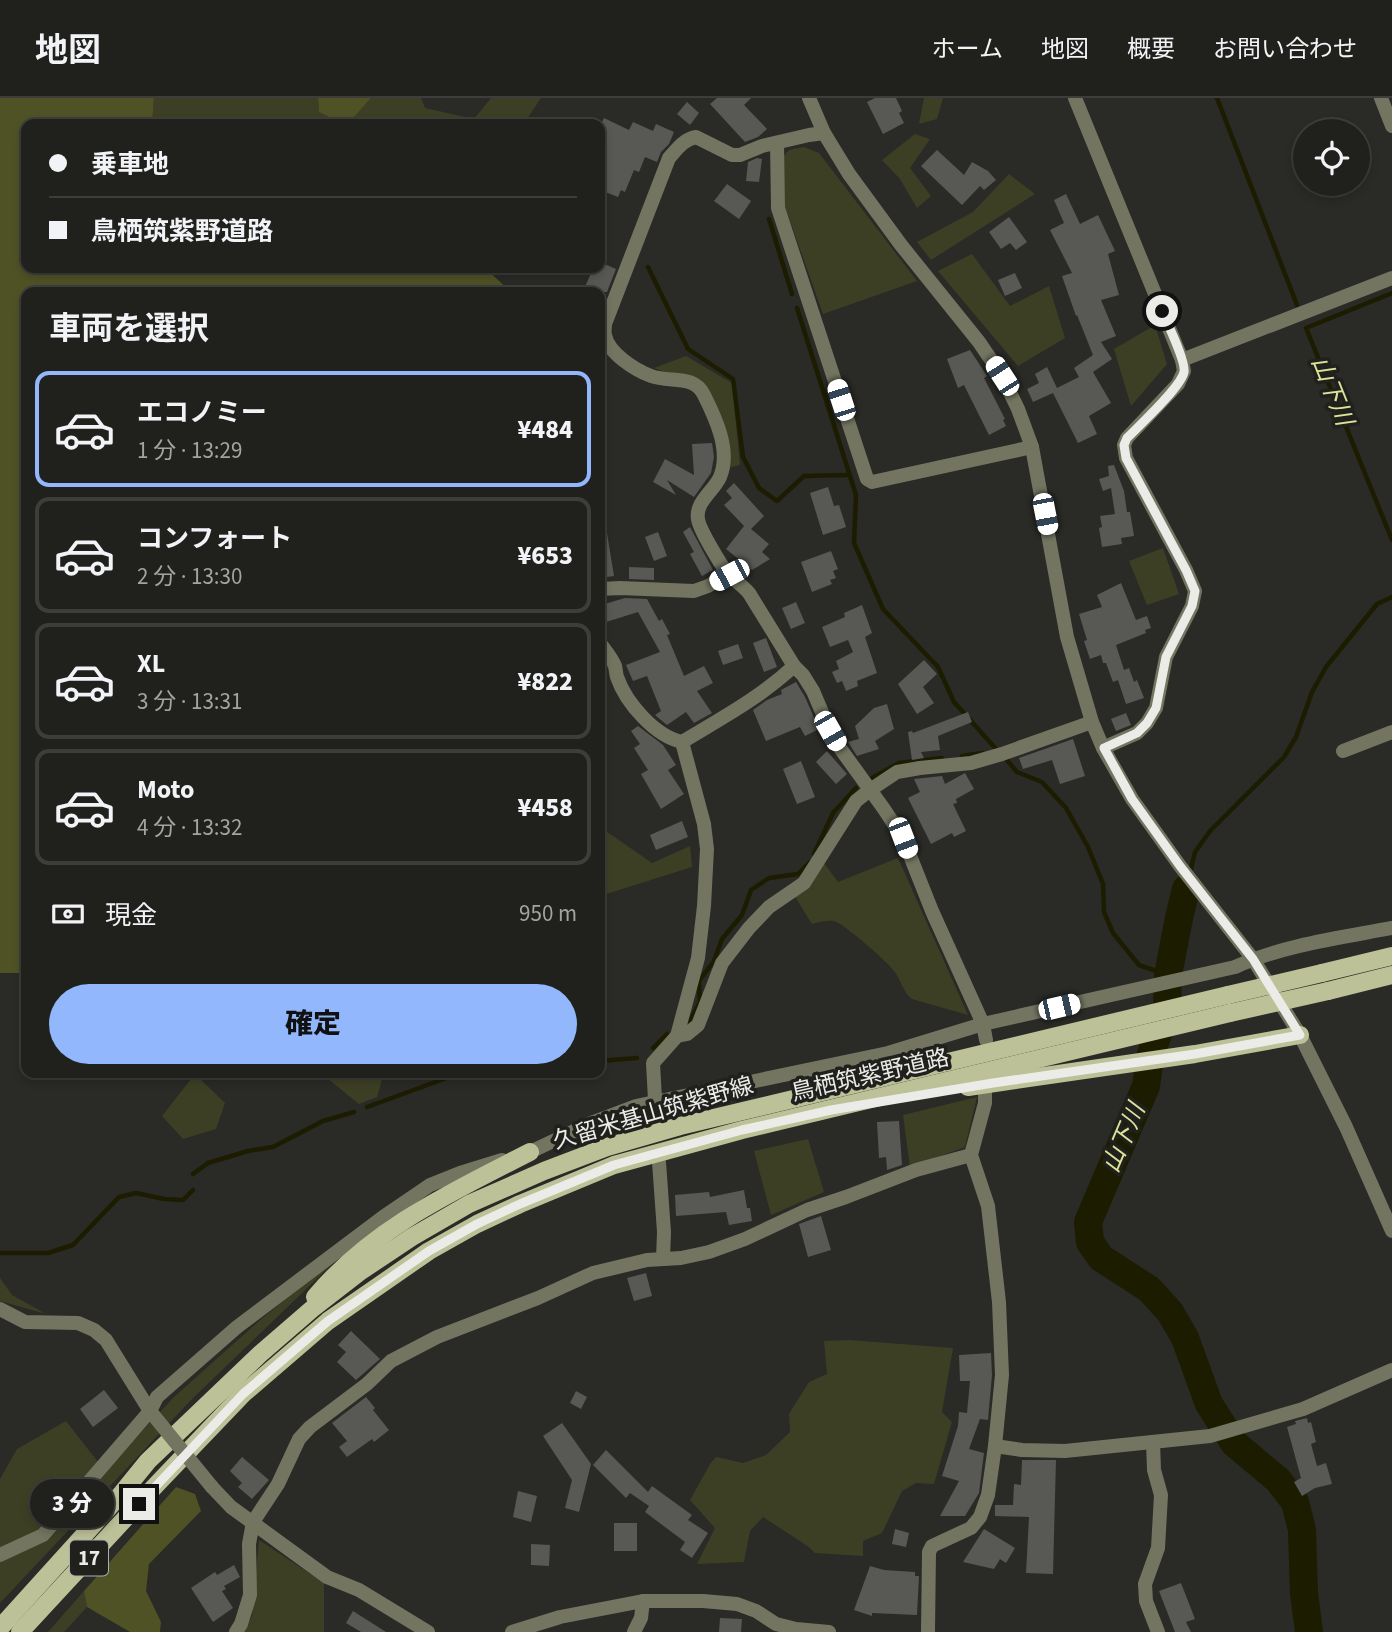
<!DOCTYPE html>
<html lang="ja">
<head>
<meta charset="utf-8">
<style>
  body { margin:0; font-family:"Source Sans 3","Noto Sans JP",sans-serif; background:#282825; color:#f1f3f6; height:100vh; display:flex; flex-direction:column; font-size:26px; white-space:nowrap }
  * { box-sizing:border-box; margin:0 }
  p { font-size:23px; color:#a2a3a3 }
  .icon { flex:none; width:38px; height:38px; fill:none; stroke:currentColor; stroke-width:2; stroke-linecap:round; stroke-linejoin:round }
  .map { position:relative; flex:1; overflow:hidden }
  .panel { position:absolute; left:21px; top:189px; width:584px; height:791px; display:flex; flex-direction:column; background:#20201c; border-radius:14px; box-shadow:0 4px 10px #0003,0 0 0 2px #3d3e3b }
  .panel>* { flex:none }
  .top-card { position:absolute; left:21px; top:21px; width:584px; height:154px; border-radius:14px; box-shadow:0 4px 10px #0003,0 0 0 2px #3d3e3b; display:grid; align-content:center; height:154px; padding:0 28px; background:#20201c }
  .tools { position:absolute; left:1293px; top:21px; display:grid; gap:14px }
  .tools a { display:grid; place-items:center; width:77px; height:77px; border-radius:50%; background:#20201c; box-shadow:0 4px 10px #0003,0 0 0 2px #3d3e3b; font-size:35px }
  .end { position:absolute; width:32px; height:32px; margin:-16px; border:9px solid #ebebe8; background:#111; box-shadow:0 0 0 4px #111 }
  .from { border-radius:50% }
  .bubble { position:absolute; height:49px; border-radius:24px; background:#20201c; box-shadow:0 4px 10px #0003,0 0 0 2px #3d3e3b; font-size:23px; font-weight:800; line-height:49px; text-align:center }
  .car { position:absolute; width:21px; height:42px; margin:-21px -10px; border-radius:9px; box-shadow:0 0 5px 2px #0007; background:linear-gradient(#fff 24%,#345 0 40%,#fff 0 76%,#345 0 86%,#fff 0) }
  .top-card b { display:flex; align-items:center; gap:24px; height:66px; font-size:26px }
  .top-card b+b { border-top:2px solid #3d3e3b }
  .top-card i { width:18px; height:18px; background:#f1f3f6 }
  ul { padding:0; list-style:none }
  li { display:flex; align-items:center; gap:21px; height:116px; margin:0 14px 10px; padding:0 14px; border:4px solid #3d3e3b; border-radius:14px }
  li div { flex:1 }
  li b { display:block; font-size:26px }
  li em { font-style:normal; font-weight:800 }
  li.current { border-color:#92b7fd }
  li>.icon { width:63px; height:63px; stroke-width:1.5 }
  h2 { padding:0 28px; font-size:32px; line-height:84px }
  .pay { display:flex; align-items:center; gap:18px; height:77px; padding:0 28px; font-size:26px }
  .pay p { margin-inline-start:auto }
  .action { display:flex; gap:14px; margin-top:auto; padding:14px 28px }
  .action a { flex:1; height:80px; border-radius:42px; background:#92b7fd; color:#111; font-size:28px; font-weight:800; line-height:80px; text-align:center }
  header { display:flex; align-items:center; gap:42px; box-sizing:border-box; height:98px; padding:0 35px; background:#20201c; border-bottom:2px solid #3d3e3b }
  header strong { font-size:33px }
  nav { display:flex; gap:38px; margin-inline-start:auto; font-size:24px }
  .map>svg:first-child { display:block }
</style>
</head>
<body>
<header>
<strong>地図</strong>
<nav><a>ホーム</a><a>地図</a><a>概要</a><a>お問い合わせ</a></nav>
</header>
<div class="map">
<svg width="1392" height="1534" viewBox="0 0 1392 1534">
  <rect width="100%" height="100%" fill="#2a2a26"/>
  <g fill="#3d3f25">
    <polygon points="154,0 318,0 319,14 342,26 152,26"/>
    <polygon points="371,0 421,0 425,10 474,21 491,0 541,0 525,24 525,26 348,26"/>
    <polygon points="924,0 943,0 937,21 919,26"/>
    <polygon points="915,36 930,41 910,70 931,98 917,110 900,81 882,62"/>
    <polygon points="804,49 819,55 917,183 823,216 783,103 781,61 789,52"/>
    <polygon points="1009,76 1035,96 931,162 917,144 973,114"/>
    <polygon points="972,156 1010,208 1049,188 1065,240 1018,268 938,173"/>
    <polygon points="1155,227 1167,266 1131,308 1114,251"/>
    <polygon points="686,258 732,285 740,367 728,370 707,290 654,270"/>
    <polygon points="1163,450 1179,496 1147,507 1129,463"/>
    <polygon points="600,729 652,765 690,748 692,769 600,798"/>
    <path d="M898 760 968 917 912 901C903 894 901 882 894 873 887 863 844 826 834 823 827 822 819 824 812 826L794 797 824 765 838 784Z"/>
    <polygon points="326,975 384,975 377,999 359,1006 323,977"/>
    <polygon points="195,976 225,1005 216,1031 183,1041 162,1018"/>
    <polygon points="977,999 965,1049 910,1069 903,1017"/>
    <polygon points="808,1041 824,1094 771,1117 754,1053"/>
    <polygon points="351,1148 192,1301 0,1505 0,1381 17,1351 66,1323 105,1373 174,1299 259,1223"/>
    <polygon points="0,1180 12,1197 46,1216 0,1203"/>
    <polygon points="849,1242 953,1250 942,1314 952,1324 934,1386 916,1385 902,1393 882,1435 863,1443 863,1458 815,1455 809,1449 763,1419 750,1433 744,1464 697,1466 715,1430 690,1402 710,1366 716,1359 743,1365 766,1357 790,1334 789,1316 809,1284 827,1276 824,1243"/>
    <polygon points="259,1442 324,1485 324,1534 244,1534 252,1518"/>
    <polygon points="84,1493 87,1509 64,1534 48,1534"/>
  </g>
  <g fill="#4f5225">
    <polygon points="0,0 154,0 152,26 26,26 26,170 485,170 511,194 26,194 26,875 0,875"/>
    <polygon points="318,0 371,0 348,26 342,26 319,14"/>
    <polygon points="176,1389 195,1396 201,1413 149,1466 146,1493 161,1524 160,1534 130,1534 87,1509 84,1493"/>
  </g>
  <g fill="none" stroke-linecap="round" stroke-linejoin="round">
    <g stroke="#1c1d00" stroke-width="4.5">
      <polyline points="1217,0 1297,207"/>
      <polyline points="769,121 792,196"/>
      <polyline points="648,169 688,251 733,281 743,359 759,390 777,403 804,378 849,377"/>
      <polyline points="1392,195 1306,230 1392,442"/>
      <polyline points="797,210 856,397 854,445 883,511 938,569 954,604 997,652"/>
      <polyline points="962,658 983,655"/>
      <polyline points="1007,662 1017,674 1042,684 1066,710 1088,749 1103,786 1104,814 1113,835 1139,867 1168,877"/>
      <polyline points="872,680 899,665 942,660"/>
      <polyline points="814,756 833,715 856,690"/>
      <polyline points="1190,775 1195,754 1210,733 1284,659 1296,639 1312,594 1326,569 1377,506 1392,499"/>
      <polyline points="688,926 700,904 699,883 714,863 722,841 742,817 751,792 769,780 798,776 810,764"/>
      <polyline points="653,950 667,936"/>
      <polyline points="600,963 637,960"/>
      <polyline points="367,1009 452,978 475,975"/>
      <polyline points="193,1076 208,1065 248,1053 273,1049 323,1023 354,1014"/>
      <polyline points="0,1155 48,1155 73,1147 119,1099 136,1095 164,1101 183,1102 193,1092"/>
    </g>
    <polyline stroke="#1c1d00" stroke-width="28" points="1186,791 1179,820 1168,877 1167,910 1150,959 1146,988 1088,1124 1090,1144 1101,1160 1149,1191 1170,1214 1185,1240 1209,1306 1234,1345 1278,1382 1295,1404 1302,1432 1304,1495 1309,1534"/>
  </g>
  <g fill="#585854">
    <polygon points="717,0 751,0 744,7 767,31 758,39 745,44 710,6"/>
    <polygon points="875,0 896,0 902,13 899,15 904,25 883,36 867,4"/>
    <polygon points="687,4 699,15 690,27 677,16"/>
    <polygon points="604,20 629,32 633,24 653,33 656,26 674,34 669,46 661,54 657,64 645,59 639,74 634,72 625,94 621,92 618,99 600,92 600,28"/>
    <polygon points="937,52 964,77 972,64 988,73 996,82 984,92 980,88 962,107 921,68"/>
    <polygon points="757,60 762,61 759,84 746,83 748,64"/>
    <polygon points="727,86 751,103 739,121 714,103"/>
    <polygon points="1066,96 1080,126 1098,117 1115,153 1108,156 1119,197 1101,202 1116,238 1101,244 1112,261 1093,274 1111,305 1089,318 1097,336 1078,345 1053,295 1033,304 1027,291 1039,285 1035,276 1047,269 1057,290 1079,279 1074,270 1093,257 1077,217 1076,218 1062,178 1072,175 1050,132 1064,125 1054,102"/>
    <polygon points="1009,119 1027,144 1016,152 1010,145 1001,151 989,134"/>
    <polygon points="600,164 616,171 607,194 583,194 593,170 600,170"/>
    <polygon points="1015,175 1022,190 1005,198 998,182"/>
    <polygon points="970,252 987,278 984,280 1005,321 1003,322 1006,328 989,337 964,287 958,290 947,261"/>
    <polygon points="712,345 714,359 711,375 694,399 667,382 676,397 653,384 665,361 694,377 692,346"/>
    <polygon points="1114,367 1124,393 1127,414 1130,414 1134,438 1121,440 1122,446 1102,449 1099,430 1102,429 1100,418 1115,416 1111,390 1103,393 1099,381 1109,378 1108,368"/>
    <polygon points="734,385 764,418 751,431 769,446 762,454 770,461 752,472 726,451 744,428 724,407 732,400 726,393"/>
    <polygon points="828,389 834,408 839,407 846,429 823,437 810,395"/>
    <polygon points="690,429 713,472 702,478 690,456 694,454 683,434"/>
    <polygon points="658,434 667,458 654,463 645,439"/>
    <polygon points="600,435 607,435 614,478 600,480"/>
    <polygon points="831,453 838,471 833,473 836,480 830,482 832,486 812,494 801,464"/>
    <polygon points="629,469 654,470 654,482 629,481"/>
    <polygon points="1121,485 1136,522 1147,518 1151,530 1145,532 1146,535 1116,547 1124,572 1129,570 1134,584 1137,582 1144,600 1126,606 1118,582 1113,584 1106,565 1103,565 1101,557 1090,561 1084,543 1087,542 1079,516 1102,509 1097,497"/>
    <polygon points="625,500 647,501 659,523 662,521 670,536 667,537 684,578 704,568 713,585 697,593 712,615 694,625 686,614 667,627 655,617 661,613 647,578 633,583 626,567 660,554 638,514 606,524 601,507"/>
    <polygon points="796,504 805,525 791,531 782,510"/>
    <polygon points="862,507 872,535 865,539 877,575 857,583 858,588 846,593 842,583 837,585 832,574 839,571 836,563 853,554 848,542 830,549 822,529 845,519 844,515"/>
    <polygon points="766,540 777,569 764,574 753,545"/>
    <polygon points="738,546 743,560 723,567 718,553"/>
    <polygon points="924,562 937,576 923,589 934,605 917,616 898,586"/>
    <polygon points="796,584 805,599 819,631 805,638 800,629 766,643 753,612 767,602 782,596 781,592"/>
    <polygon points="887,606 894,631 875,643 879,651 857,658 848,644 859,641 855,628 874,610"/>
    <polygon points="968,614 972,624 938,638 940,652 921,654 924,660 912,662 908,634 912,633 913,635"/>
    <polygon points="1126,615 1131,627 1116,633 1111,621"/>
    <polygon points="638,628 663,647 676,667 668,672 684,696 661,711 641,676 648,672 634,650 640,646 631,633"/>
    <polygon points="1073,641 1085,678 1060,686 1052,662 1023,671 1019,660"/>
    <polygon points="827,653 847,676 836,686 816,664"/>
    <polygon points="801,663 815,699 797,706 783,671"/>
    <polygon points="965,675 974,691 956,701 957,705 953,706 966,733 954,739 952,735 931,746 908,700 920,694 914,681 942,678 945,686"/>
    <polygon points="682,723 688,739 656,752 650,737"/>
    <polygon points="899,1023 902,1067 887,1072 886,1059 879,1060 877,1024"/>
    <polygon points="744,1092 747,1110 750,1110 752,1123 729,1127 726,1114 676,1118 675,1097 709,1094 710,1099"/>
    <polygon points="821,1118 831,1152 808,1159 799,1126"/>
    <polygon points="646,1175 652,1198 634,1203 627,1180"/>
    <polygon points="351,1233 380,1261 356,1282 337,1264 346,1254 338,1247"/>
    <polygon points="991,1255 992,1277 988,1322 980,1321 969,1351 984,1355 979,1395 965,1418 940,1418 959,1383 942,1378 958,1328 959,1314 967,1315 970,1283 960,1283 959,1257"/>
    <polygon points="104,1292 118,1310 93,1329 80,1311"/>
    <polygon points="576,1293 587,1299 581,1311 570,1305"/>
    <polygon points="366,1299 375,1310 373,1312 389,1332 374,1344 372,1341 347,1359 339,1349 347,1343 332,1325"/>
    <polygon points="1307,1320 1308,1325 1311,1324 1316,1344 1311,1346 1317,1368 1326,1365 1332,1386 1315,1390 1302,1398 1294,1384 1301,1380 1287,1329 1296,1326 1295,1323"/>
    <polygon points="562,1325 591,1366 579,1414 565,1410 572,1382 543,1338"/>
    <polygon points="606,1352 648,1394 652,1388 692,1417 688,1422 708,1435 692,1460 680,1452 685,1444 645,1414 649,1408 630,1395 626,1400 593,1367"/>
    <polygon points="242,1359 269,1382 252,1401 238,1389 242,1385 230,1373"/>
    <polygon points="1022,1362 1056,1362 1053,1476 1026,1475 1029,1419 995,1418 995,1407 1013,1407 1014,1386 1021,1387"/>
    <polygon points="518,1393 537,1398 531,1424 513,1419"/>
    <rect x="614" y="1425" width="23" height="28"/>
    <polygon points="895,1431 909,1435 906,1449 892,1446"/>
    <polygon points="984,1431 1015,1450 1006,1465 1000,1461 994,1471 963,1464"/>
    <polygon points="531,1446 550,1447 549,1468 531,1467"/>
    <polygon points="234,1467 240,1479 224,1488 226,1491 222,1493 233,1510 213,1524 191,1490 215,1474 217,1477"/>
    <polygon points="870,1468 884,1472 915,1474 915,1478 919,1478 917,1517 872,1515 872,1518 854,1512"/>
    <polygon points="1181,1485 1195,1521 1186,1524 1191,1534 1175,1534 1159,1493"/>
    <polygon points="353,1513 386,1534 361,1534 346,1525"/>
    <polygon points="720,1520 742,1521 741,1534 719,1534"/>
  </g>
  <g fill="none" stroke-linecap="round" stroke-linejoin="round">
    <g stroke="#737561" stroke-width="14">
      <polyline points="1075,0 1182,262 1184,273 1178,286 1127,340 1124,347 1126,360 1186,472 1195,493 1192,508 1166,559 1156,610 1147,625 1137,635 1103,650"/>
      <polyline points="1381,0 1392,28"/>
      <path d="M824 35 809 37 762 48 740 57H732L696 39C684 41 677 51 669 60L605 226C605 230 604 233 605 237 608 255 635 272 651 278 670 285 694 276 704 297 716 321 731 353 720 379 714 393 695 404 698 421 699 431 722 469 729 477 736 483 743 488 749 495L794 568 803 577 813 593 830 633 837 646 884 711 903 740 932 813 983 926 986 942"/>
      <polyline points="777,45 778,110 867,381 872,384 1032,349"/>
      <polyline points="1182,262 1392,180"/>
      <polyline points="600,491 620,490 694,493 708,488 729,476"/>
      <path d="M600 545C605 552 612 560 615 568 616 572 616 576 617 579 626 605 655 638 682 644 720 621 761 599 794 568"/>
      <polyline points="1343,653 1392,634"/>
      <polyline points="677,938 698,860 704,808 707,751 704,726 682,644"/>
      <polyline points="656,1020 653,965 677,938 687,936 698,927 722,865 749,830 769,809 804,785 856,703 870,692 897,674 920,670 971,665 1002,656 1092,624"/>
      <path d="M522 1057 530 1054 591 1025 636 1008 888 955 983 926 1235 869C1284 847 1339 840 1392 830"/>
      <polyline points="659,1064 664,1134 663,1161"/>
      <polyline points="0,1211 25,1224 78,1225 94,1232 106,1242 150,1313"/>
      <polyline points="1153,1344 1154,1372 1161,1397 1158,1450 1145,1486 1146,1503 1158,1534"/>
      <polyline points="995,1348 1022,1352 1065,1353 1210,1338 1303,1311 1392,1272"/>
      <polyline points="212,1389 231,1409 327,1479 359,1492 428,1534"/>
      <polyline points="0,1457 43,1437 150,1313 157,1299 237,1229 383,1119 430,1087 460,1075 502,1062"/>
      <polyline points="236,1534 241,1526 250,1497 249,1446 253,1424 278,1386 299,1341 310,1329 367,1286 391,1263 437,1239 538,1200 593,1175 647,1162 681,1160 709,1154 745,1141 807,1112 846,1099 916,1072 971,1057"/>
      <polyline points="512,1534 560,1519 643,1503 703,1503 737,1506 756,1513 776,1526 796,1531 829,1534"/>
      <polyline points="634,1534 641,1520 643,1503"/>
      <polyline points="928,1534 929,1454 932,1448 971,1430 980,1419 988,1397 995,1348 1002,1277 999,1204 988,1108 971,1057 985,1005 985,994"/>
    </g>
    <polyline stroke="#737561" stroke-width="14" points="809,0 824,35 849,76 901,147 979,244 1002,278 1018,311 1032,349 1067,539 1092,624 1103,650 1132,701 1180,768 1253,861 1300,937 1346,1029 1392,1133"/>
    <g stroke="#bdc198" stroke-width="18">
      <polyline points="1322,875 1392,858"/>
      <polyline points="1328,893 1392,877"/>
      <polyline points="968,989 1195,956 1300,937"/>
      <path d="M315 1199C373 1130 452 1094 530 1054"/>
      <polyline points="0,1530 122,1395 148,1363 260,1256 312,1211 361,1173 412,1139 469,1106 544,1073 607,1049 680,1028 1228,897"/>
      <polyline points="20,1534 157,1386 243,1296 328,1223 429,1153 477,1126 520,1106 614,1067 742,1032 1230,915"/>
    </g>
    <polyline stroke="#737561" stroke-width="14" points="150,1313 212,1389"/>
    <g stroke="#bdc198" stroke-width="18">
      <polyline points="1228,897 1322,875"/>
      <polyline points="1230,915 1328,893"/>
    </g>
  </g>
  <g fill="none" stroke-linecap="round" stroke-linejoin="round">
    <path stroke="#ebebe8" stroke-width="9" d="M139 1406 243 1296 328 1223 429 1153 477 1126 520 1106 614 1067 742 1032 831 1012 993 985 1195 956 1300 937 1253 861 1180 768 1132 701 1104 650 1137 635 1147 625 1156 610 1166 559 1192 508 1195 493 1186 472 1126 360 1124 347 1127 340C1140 327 1181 289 1184 274 1186 263 1167 225 1162 213"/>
  </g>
  <g text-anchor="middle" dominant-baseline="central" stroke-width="7" stroke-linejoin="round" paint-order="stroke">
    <rect fill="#20201d" stroke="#aeaeab" stroke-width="2" x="70" y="1442.5" width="38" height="35" rx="5"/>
    <g font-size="21" font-weight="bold" fill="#ebebe8">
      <text x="89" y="1460">17</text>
    </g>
    <g font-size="23" fill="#ebebe8" stroke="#20201d">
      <text transform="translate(870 977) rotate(-13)">鳥栖筑紫野道路</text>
      <text transform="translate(653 1015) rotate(-16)">久留米基山筑紫野線</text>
    </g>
    <g font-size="24" font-style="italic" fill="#dde398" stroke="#20201d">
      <text transform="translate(1332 293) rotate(68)">山下川</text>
      <text transform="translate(1124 1040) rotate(-67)">山下川</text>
    </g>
  </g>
</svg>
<div class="tools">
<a><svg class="icon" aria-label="locate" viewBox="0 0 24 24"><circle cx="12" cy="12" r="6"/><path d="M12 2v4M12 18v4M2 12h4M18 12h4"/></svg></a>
</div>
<i class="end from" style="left:1162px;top:213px"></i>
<i class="end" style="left:139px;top:1406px"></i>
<div class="bubble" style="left:30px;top:1381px;width:84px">3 分</div>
<i class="car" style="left:1002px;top:278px;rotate:327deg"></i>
<i class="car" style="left:841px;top:302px;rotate:342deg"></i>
<i class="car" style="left:1045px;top:416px;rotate:169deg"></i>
<i class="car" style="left:729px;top:477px;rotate:242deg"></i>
<i class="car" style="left:830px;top:633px;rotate:150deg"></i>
<i class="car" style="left:903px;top:740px;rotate:159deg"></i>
<i class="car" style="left:1059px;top:909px;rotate:77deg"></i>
<div class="top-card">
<b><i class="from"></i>乗車地</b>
<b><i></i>鳥栖筑紫野道路</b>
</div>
<section class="panel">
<h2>車両を選択</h2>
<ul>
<li class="current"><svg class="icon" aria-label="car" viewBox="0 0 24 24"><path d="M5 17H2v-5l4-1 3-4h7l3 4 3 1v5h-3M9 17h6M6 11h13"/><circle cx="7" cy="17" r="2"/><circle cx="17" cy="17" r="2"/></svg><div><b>エコノミー</b><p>1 分 · 13:29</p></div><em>¥484</em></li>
<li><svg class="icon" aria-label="car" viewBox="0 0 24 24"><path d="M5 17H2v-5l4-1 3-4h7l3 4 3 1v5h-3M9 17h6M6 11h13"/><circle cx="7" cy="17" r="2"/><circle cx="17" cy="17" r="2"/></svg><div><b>コンフォート</b><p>2 分 · 13:30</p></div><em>¥653</em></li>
<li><svg class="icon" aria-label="car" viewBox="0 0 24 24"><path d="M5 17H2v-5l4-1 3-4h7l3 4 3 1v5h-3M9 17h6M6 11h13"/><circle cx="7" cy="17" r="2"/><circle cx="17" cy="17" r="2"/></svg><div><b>XL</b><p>3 分 · 13:31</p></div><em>¥822</em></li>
<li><svg class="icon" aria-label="car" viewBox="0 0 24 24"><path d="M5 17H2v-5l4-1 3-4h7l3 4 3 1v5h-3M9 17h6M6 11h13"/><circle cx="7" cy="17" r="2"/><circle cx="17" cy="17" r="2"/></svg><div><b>Moto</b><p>4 分 · 13:32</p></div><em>¥458</em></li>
</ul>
<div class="pay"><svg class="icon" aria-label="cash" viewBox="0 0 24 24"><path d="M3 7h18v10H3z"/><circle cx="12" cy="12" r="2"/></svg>現金<p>950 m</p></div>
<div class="action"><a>確定</a></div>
</section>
</div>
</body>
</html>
